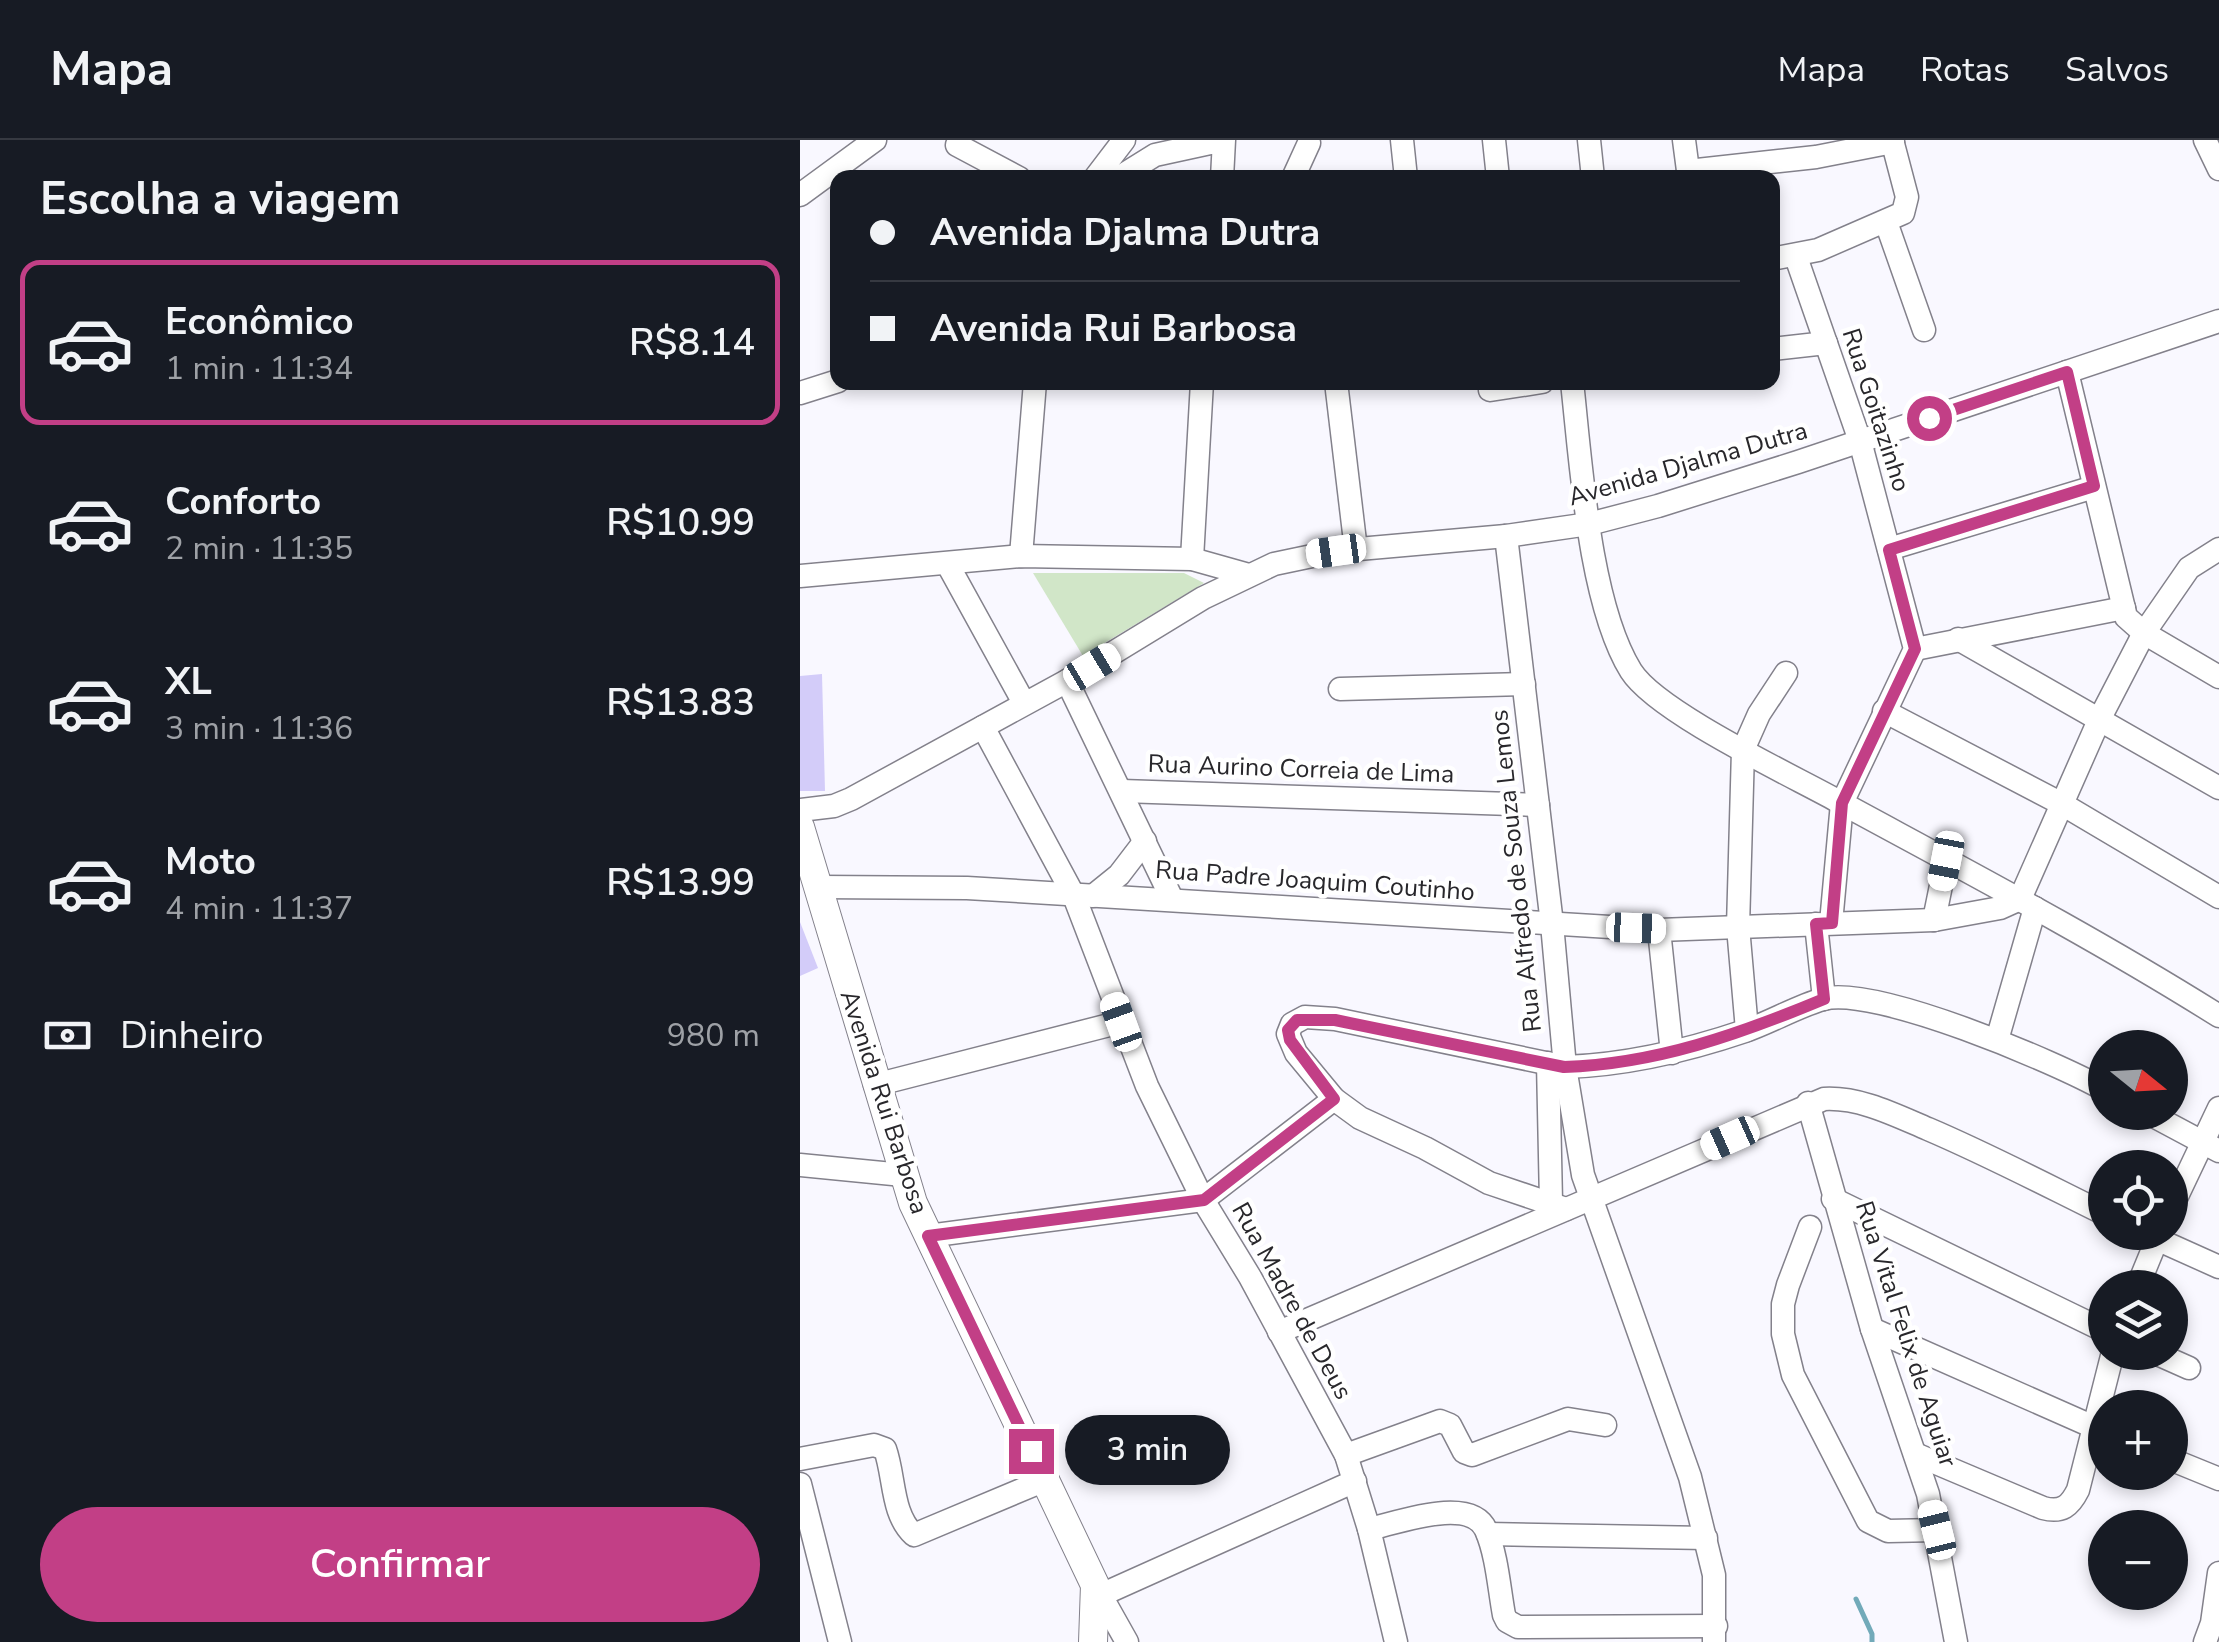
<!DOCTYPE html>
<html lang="pt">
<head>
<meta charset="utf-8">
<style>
  body { margin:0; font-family:"Nunito Sans",sans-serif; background:#20242c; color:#f1f3f6; height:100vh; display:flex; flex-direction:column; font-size:38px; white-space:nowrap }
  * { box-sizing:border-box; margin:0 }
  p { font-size:32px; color:#9ea1a6 }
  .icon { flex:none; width:55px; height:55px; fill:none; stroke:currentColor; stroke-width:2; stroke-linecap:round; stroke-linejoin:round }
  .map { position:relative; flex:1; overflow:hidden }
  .panel { display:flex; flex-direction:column; background:#171b24; width:800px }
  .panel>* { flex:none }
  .guide { position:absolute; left:30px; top:30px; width:950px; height:220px; border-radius:20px; box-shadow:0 5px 15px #0003; display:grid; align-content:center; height:220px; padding:0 40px; background:#171b24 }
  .needle { width:65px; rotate:108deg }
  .fabs { position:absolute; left:1288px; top:890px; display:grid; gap:20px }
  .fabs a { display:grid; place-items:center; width:100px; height:100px; border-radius:50%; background:#171b24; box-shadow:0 5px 15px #0003; font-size:50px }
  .end { position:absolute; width:45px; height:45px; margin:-22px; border:12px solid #c23f86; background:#fff; box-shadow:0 0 0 5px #fff }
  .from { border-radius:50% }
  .bubble { position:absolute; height:70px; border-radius:35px; background:#171b24; box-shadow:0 5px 15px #0003; font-size:32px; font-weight:600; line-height:70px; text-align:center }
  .car { position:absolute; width:30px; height:60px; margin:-30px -15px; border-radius:12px; box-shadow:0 0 8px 2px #0007; background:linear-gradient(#fff 24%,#345 0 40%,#fff 0 76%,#345 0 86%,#fff 0) }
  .guide b { display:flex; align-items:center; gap:35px; height:95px; font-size:38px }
  .guide b+b { border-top:2px solid #363941 }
  .guide i { width:25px; height:25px; background:#f1f3f6 }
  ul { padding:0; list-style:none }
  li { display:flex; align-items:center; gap:30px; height:165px; margin:0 20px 15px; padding:0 20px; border:5px solid transparent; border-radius:20px }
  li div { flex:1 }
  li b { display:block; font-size:38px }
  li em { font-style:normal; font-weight:600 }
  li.active { border-color:#c23f86 }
  li>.icon { width:90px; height:90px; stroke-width:1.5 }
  h2 { padding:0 40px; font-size:45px; line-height:120px }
  .pay { display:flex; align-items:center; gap:25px; height:110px; padding:0 40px; font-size:38px }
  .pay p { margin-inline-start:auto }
  .action { display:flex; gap:20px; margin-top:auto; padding:20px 40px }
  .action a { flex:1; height:115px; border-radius:60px; background:#c23f86; color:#fff; font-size:40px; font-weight:600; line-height:115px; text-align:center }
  header { display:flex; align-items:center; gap:60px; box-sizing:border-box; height:140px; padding:0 50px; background:#171b24; border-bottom:2px solid #363941 }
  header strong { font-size:48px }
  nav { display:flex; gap:55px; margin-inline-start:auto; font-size:35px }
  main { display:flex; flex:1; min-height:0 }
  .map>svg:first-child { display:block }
</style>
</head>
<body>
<header>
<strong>Mapa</strong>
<nav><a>Mapa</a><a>Rotas</a><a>Salvos</a></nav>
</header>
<main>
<section class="panel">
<h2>Escolha a viagem</h2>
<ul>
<li class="active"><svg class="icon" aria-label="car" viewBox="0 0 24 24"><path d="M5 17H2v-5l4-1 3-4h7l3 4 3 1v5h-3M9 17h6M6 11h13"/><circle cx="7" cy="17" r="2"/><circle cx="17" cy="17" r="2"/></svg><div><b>Econômico</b><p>1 min · 11:34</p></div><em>R$8.14</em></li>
<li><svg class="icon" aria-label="car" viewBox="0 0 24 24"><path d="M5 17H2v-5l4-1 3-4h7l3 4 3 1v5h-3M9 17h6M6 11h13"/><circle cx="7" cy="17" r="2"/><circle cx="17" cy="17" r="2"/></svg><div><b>Conforto</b><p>2 min · 11:35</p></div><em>R$10.99</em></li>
<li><svg class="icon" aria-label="car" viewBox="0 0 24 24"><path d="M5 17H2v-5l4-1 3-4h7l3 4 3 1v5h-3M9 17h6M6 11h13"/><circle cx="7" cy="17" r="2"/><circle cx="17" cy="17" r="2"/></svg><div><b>XL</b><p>3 min · 11:36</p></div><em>R$13.83</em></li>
<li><svg class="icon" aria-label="car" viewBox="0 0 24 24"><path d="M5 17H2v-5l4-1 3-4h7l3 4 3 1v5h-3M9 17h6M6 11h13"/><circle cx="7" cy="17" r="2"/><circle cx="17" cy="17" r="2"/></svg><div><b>Moto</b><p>4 min · 11:37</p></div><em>R$13.99</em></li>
</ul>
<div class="pay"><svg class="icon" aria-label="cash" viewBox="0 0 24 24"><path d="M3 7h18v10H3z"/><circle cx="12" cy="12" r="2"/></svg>Dinheiro<p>980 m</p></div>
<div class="action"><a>Confirmar</a></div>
</section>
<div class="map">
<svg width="1419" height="1502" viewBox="0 0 1419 1502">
  <rect width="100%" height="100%" fill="#f9f8ff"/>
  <polygon fill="#d1e6c8" points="233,433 384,433 404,443 283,516"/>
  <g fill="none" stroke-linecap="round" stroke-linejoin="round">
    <polyline stroke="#72aab9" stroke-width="5" points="1056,1459 1072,1494 1072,1502"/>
  </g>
  <g fill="#d3ccf9">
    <polygon points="22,534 25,651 0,651 0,536"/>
    <polygon points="0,782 18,828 0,836"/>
  </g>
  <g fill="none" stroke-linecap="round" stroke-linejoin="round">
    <defs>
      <g id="minor">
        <polyline points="602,0 606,38"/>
        <polyline points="694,0 698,38"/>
        <polyline points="789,0 793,38"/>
        <polyline points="884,0 889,38"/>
        <polyline points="1405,0 1419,29"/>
        <polyline points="157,5 219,38"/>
        <polyline points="888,31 1016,17 1093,2"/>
        <polyline points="295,38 324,0"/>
        <polyline points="318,38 355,15 424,0 422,38"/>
        <polyline points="493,38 509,3"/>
        <polyline points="0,55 75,0"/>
        <polyline points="1086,82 1124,190"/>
        <polyline points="996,117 1060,301 1115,509 1042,663 1031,783"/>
        <polyline points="972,119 1018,110 1103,73 1107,57 1092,0"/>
        <polyline points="972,209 1026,203"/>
        <polyline points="1267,232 1326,477 1344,493 1419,537"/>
        <polyline points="536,242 556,410"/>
        <path d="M772 242C781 323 789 463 831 531 857 572 989 634 1036 660 1165 730 1295 798 1419 876"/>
        <polyline points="690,250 742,242"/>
        <polyline points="0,253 38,241"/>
        <polyline points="706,396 752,784 765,927 783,1035 890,1337 914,1435 914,1502"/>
        <polyline points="1089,409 1294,347"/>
        <polyline points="221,416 235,242"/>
        <polyline points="392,419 402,242"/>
        <polyline points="148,425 224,563"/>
        <polyline points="0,436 221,416 392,419 449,435"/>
        <polyline points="1158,499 1419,648"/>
        <polyline points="1115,509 1324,468"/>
        <polyline points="267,541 372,759"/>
        <polyline points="540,549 724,544"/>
        <polyline points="1084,571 1262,664 1419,757"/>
        <polyline points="183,587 274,756 347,946 403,1060 450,1137 546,1315 569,1389 596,1502"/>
        <polyline points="322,651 738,665"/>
        <polyline points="0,670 34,666 51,659 267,541 403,458 474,424 536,411 706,396 789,384 858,366 998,322 1419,181"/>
        <polyline points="19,747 167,748 859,790 1134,780 1200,768 1220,759"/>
        <polyline points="293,756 319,735 345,701"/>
        <polyline points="1220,759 1300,578 1344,493 1389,428 1419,409"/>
        <polyline points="1134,780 1146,721"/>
        <polyline points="1016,784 1024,859"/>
        <polyline points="859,790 872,913"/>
        <polyline points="947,890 938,787 943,610 959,574 986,533"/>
        <polyline points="1197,900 1235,768"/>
        <polyline points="748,923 751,1062"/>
        <polyline points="75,945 321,882"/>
        <polyline points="1008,963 1072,1189 1128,1354 1156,1502"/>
        <polyline points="1346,972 1419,1011"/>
        <polyline points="0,1025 103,1035"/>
        <polyline points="1033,1059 1305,1191"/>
        <path d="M766 1069 689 1043 625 1008 560 978 534 959 496 913 488 894 492 884 505 877 535 879 765 927C827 925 886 911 945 891 971 882 996 867 1023 859 1074 845 1256 922 1305 950"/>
        <polyline points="1370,1071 1419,968"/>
        <polyline points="1010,1087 988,1145 983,1164 983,1194 993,1235 1068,1381 1088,1391 1137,1390"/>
        <polyline points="1341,1092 1419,1127"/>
        <polyline points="128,1096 403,1060 534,959"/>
        <polyline points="1337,1148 1360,1092"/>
        <polyline points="1072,1189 1305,1292"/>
        <path d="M479 1192 1024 959C1060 957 1095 975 1128 989 1189 1015 1246 1045 1305 1074"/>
        <polyline points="1353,1212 1389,1228"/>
        <path d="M1115 1314 1243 1368C1262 1373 1270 1366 1278 1350L1313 1212"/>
        <polyline points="546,1315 640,1281 650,1285 664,1312 672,1315 768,1279 805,1285"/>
        <path d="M0 1319 74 1305 85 1309C95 1337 91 1374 114 1395L245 1340"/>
        <polyline points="1370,1319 1419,1339"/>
        <polyline points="0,1344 40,1502"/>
        <path d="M569 1389C597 1383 671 1355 686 1390 697 1415 699 1448 704 1475L707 1481 718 1487 916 1486"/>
        <polyline points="688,1394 906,1398"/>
        <polyline points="295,1445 327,1502"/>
        <polyline points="301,1455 555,1341"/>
        <polyline points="1405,1502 1412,1483 1419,1433"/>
      </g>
      <polyline id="major" points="0,687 113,1063 295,1445 293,1502"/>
    </defs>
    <use href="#minor" stroke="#83818b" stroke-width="25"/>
    <use href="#major" stroke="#83818b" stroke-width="30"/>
    <use href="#minor" stroke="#fff" stroke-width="22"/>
    <use href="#major" stroke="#fff" stroke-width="28"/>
  </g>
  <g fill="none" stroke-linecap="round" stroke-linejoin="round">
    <path stroke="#c23f86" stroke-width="12" d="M231 1311 128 1096 404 1060 534 959 490 900 488 890 497 880H535L764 927C856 924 940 894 1024 859L1016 784 1032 783 1042 663 1115 509 1089 410 1294 346 1267 232 1129 278"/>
  </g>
  <g text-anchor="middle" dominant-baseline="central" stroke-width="9" stroke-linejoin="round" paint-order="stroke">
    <g font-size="25" fill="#28272b" stroke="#fff">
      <text transform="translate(1076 270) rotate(72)">Rua Goitazinho</text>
      <text transform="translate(888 324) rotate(-16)">Avenida Djalma Dutra</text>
      <text transform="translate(501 629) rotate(2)">Rua Aurino Correia de Lima</text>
      <text transform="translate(716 731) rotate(-96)">Rua Alfredo de Souza Lemos</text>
      <text transform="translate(515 741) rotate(4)">Rua Padre Joaquim Coutinho</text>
      <text transform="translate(84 962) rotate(72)">Avenida Rui Barbosa</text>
      <text transform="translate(492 1161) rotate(61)">Rua Madre de Deus</text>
      <text transform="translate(1106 1194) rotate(72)">Rua Vital Felix de Aguiar</text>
    </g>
  </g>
</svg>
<div class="fabs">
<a><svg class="needle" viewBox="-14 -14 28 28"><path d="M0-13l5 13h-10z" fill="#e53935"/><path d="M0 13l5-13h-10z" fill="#9ea1a6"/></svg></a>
<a><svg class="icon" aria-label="locate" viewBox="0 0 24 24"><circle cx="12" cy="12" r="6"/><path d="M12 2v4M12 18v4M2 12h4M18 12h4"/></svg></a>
<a><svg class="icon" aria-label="layers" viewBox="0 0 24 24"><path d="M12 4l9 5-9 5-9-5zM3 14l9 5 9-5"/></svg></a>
<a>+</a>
<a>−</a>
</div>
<i class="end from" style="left:1129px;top:278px"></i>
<i class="end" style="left:231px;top:1311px"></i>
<div class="bubble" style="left:265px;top:1275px;width:165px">3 min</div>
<i class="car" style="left:536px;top:411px;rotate:262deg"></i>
<i class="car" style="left:292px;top:527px;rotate:59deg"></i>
<i class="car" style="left:1146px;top:721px;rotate:191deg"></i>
<i class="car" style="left:836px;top:788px;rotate:92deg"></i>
<i class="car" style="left:321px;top:882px;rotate:340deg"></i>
<i class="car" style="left:930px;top:998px;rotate:246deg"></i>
<i class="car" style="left:1137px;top:1390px;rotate:346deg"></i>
<div class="guide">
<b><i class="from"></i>Avenida Djalma Dutra</b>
<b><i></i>Avenida Rui Barbosa</b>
</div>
</div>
</main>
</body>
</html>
